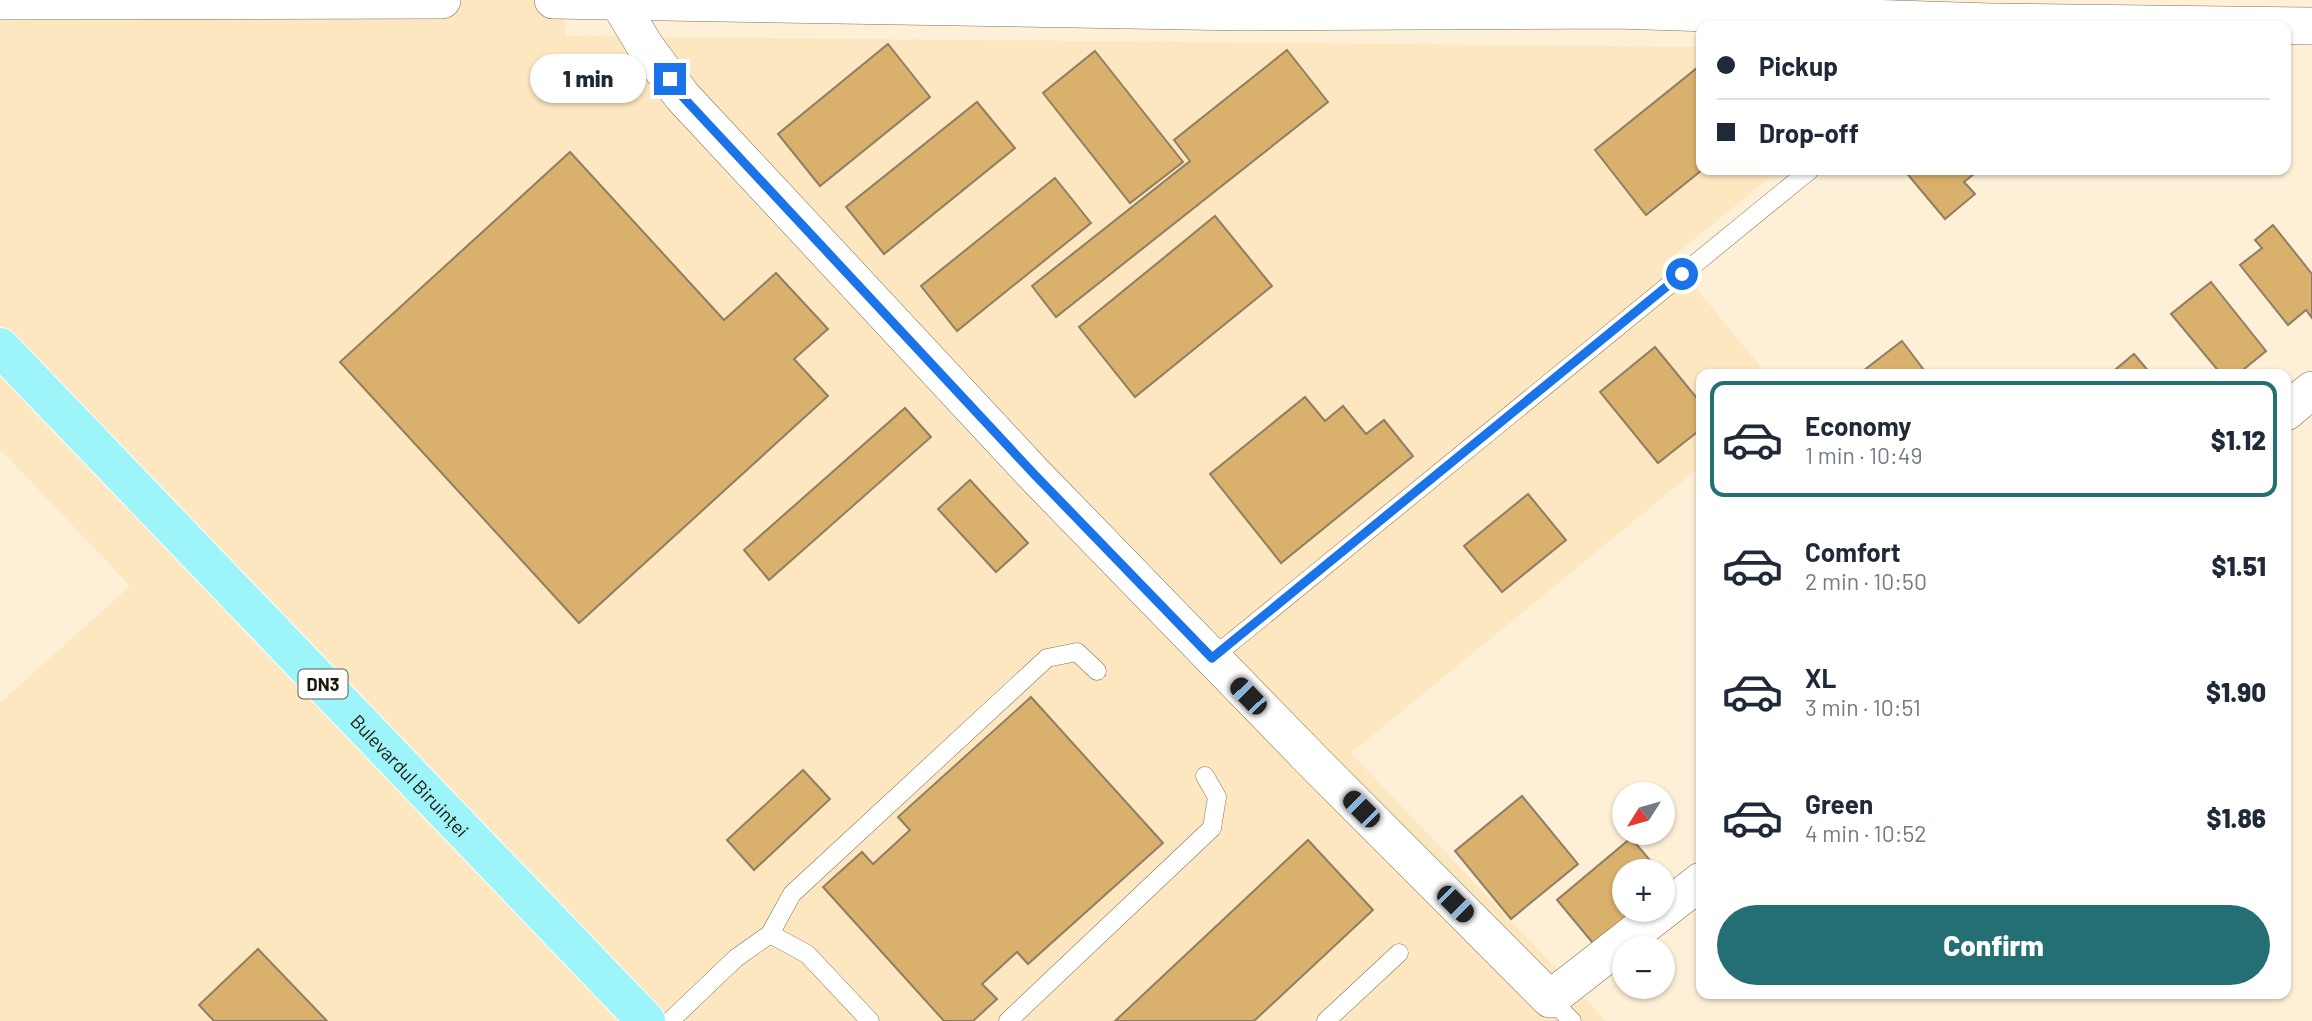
<!DOCTYPE html>
<html lang="en">
<head>
<meta charset="utf-8">
<style>
  body { margin:0; font-family:Barlow,sans-serif; background:#f6f6f7; color:#1f2937; height:100vh; display:flex; flex-direction:column; font-size:26px; white-space:nowrap }
  * { box-sizing:border-box; margin:0 }
  p { font-size:23px; color:#747a83 }
  .icon { flex:none; width:38px; height:38px; fill:none; stroke:currentColor; stroke-width:2; stroke-linecap:round; stroke-linejoin:round }
  .map { position:relative; flex:1; overflow:hidden }
  .drawer { position:absolute; left:1696px; top:369px; width:595px; height:630px; display:flex; flex-direction:column; background:#fff; border-radius:14px; box-shadow:0 2px 5px #0004 }
  .drawer>* { flex:none }
  .banner { position:absolute; left:1696px; top:21px; width:595px; height:154px; border-radius:14px; box-shadow:0 2px 5px #0004; display:grid; align-content:center; height:154px; padding:0 21px; background:#fff }
  .needle { width:46px; rotate:233deg }
  .fabs { position:absolute; left:1612px; top:782px; display:grid; gap:14px }
  .fabs a { display:grid; place-items:center; width:63px; height:63px; border-radius:50%; background:#fff; box-shadow:0 2px 5px #0004; font-size:35px }
  .end { position:absolute; width:32px; height:32px; margin:-16px; border:9px solid #1a73e8; background:#fff; box-shadow:0 0 0 4px #fff }
  .from { border-radius:50% }
  .bubble { position:absolute; height:49px; border-radius:24px; background:#fff; box-shadow:0 2px 5px #0004; font-size:23px; font-weight:800; line-height:49px; text-align:center }
  .car { position:absolute; width:21px; height:42px; margin:-21px -10px; border-radius:9px; box-shadow:0 0 5px 2px #0007; background:linear-gradient(#222 24%,#8ab4d8 0 40%,#222 0 76%,#8ab4d8 0 86%,#222 0) }
  .banner b { display:flex; align-items:center; gap:24px; height:66px; font-size:26px }
  .banner b+b { border-top:2px solid #e0e1e3 }
  .banner i { width:18px; height:18px; background:#1f2937 }
  ul { padding:12px 0 0; list-style:none }
  li { display:flex; align-items:center; gap:21px; height:116px; margin:0 14px 10px; padding:0 7px; border:4px solid transparent; border-radius:14px }
  li div { flex:1 }
  li b { display:block; font-size:26px }
  li em { font-style:normal; font-weight:800 }
  li.on { border-color:#236f73 }
  li>.icon { width:63px; height:63px; stroke-width:1.5 }
  .action { display:flex; gap:14px; margin-top:auto; padding:14px 21px }
  .action a { flex:1; height:80px; border-radius:42px; background:#236f73; color:#fff; font-size:28px; font-weight:800; line-height:80px; text-align:center }
  .map>svg:first-child { display:block }
</style>
</head>
<body>
<div class="map">
<svg width="2312" height="1021" viewBox="0 0 2312 1021">
  <rect width="100%" height="100%" fill="#fef0d7"/>
  <polygon fill="#fde7c1" points="0,0 564,0 565,36 1701,47 1701,170 1779,170 1671,258 1767,374 1701,374 1701,466 1351,753 1606,1021 0,1021 0,703 130,586 0,449"/>
  <g fill="#d9b16c" stroke="#8f7e63" stroke-width="2">
    <polygon points="888,44 930,97 820,186 778,134"/>
    <polygon points="1287,50 1328,102 1056,317 1032,286 1190,161 1174,140"/>
    <polygon points="1095,51 1183,162 1130,203 1043,93"/>
    <polygon points="1697,68 1701,73 1702,170 1646,215 1595,150"/>
    <polygon points="977,102 1015,148 884,254 846,207"/>
    <polygon points="570,152 724,320 776,273 828,329 794,359 828,396 579,623 340,362"/>
    <polygon points="1904,170 1979,170 1964,182 1975,194 1945,219"/>
    <polygon points="1055,178 1091,223 957,331 921,286"/>
    <polygon points="1215,216 1272,286 1135,397 1079,327"/>
    <polygon points="2273,225 2312,274 2312,318 2306,310 2288,325 2240,265 2262,248 2255,240"/>
    <polygon points="2211,282 2266,351 2238,374 2221,374 2171,314"/>
    <polygon points="1902,341 1927,374 1859,374"/>
    <polygon points="1655,347 1701,403 1701,429 1658,463 1600,392"/>
    <polygon points="2134,354 2151,374 2110,374"/>
    <polygon points="1305,397 1325,421 1343,406 1366,434 1384,420 1413,456 1281,563 1210,474"/>
    <polygon points="905,408 931,437 769,580 744,550"/>
    <polygon points="970,480 1028,543 996,572 938,509"/>
    <polygon points="1528,494 1566,540 1502,592 1464,546"/>
    <polygon points="1031,697 1163,843 1028,964 1017,952 982,984 997,999 973,1021 944,1021 823,887 862,852 873,864 910,830 898,817"/>
    <polygon points="803,770 830,799 754,870 727,840"/>
    <polygon points="1522,796 1578,864 1511,919 1455,851"/>
    <polygon points="1631,838 1660,872 1624,872 1624,910 1642,910 1597,948 1557,900"/>
    <polygon points="1308,840 1373,910 1254,1021 1115,1021"/>
    <polygon points="258,949 327,1021 214,1021 199,1005"/>
  </g>
  <g fill="none" stroke-linecap="round" stroke-linejoin="round">
    <defs>
      <g id="lane">
        <polyline points="1212,658 1810,170"/>
        <polyline points="770,934 792,894 1047,658 1077,652 1097,671"/>
        <polyline points="1550,999 1572,1021"/>
        <polyline points="670,1021 736,958 770,934 807,954 870,1021"/>
        <polyline points="1008,1021 1212,828 1217,797 1205,776"/>
        <polyline points="1326,1021 1399,953"/>
      </g>
      <g id="street">
        <polyline points="553,0 1244,12 1615,10 1991,22 2312,26"/>
        <polyline points="0,1 442,0"/>
        <polyline points="618,1 645,46 682,96 1033,473 1304,752 1550,999 1701,881"/>
        <polyline points="2286,412 2312,390"/>
      </g>
      <g id="primary">
        <path id="s1" d="M0 347 646 1021"/>
      </g>
    </defs>
    <use href="#lane" stroke="#827156" stroke-width="19"/>
    <use href="#street" stroke="#827156" stroke-width="38"/>
    <use href="#primary" stroke="#fff" stroke-width="40"/>
    <use href="#lane" stroke="#fff" stroke-width="18"/>
    <use href="#street" stroke="#fff" stroke-width="37"/>
    <use href="#primary" stroke="#9df5fa" stroke-width="38"/>
  </g>
  <g fill="none" stroke-linecap="round" stroke-linejoin="round">
    <polyline stroke="#1a73e8" stroke-width="9" points="670,79 682,96 1033,473 1212,658 1682,274"/>
  </g>
  <g text-anchor="middle" dominant-baseline="central" stroke-width="7" stroke-linejoin="round" paint-order="stroke">
    <rect fill="#fff" stroke="#605c54" stroke-width="2" x="298.5" y="669.5" width="49" height="29" rx="5"/>
    <g font-size="18" font-weight="bold" fill="#1c160b">
      <text x="323" y="684">DN3</text>
    </g>
    <g font-size="19" fill="#1c160b" stroke="#fff">
      <text stroke="none"><textPath href="#s1" startOffset="593">Bulevardul Biruinței</textPath></text>
    </g>
  </g>
</svg>
<div class="fabs">
<a><svg class="needle" viewBox="-14 -14 28 28"><path d="M0-13l5 13h-10z" fill="#e53935"/><path d="M0 13l5-13h-10z" fill="#747a83"/></svg></a>
<a>+</a>
<a>−</a>
</div>
<i class="end from" style="left:1682px;top:274px"></i>
<i class="end" style="left:670px;top:79px"></i>
<div class="bubble" style="left:530px;top:54px;width:116px">1 min</div>
<i class="car" style="left:1248px;top:696px;rotate:316deg"></i>
<i class="car" style="left:1361px;top:809px;rotate:315deg"></i>
<i class="car" style="left:1455px;top:904px;rotate:135deg"></i>
<div class="banner">
<b><i class="from"></i>Pickup</b>
<b><i></i>Drop-off</b>
</div>
<section class="drawer">
<ul>
<li class="on"><svg class="icon" aria-label="car" viewBox="0 0 24 24"><path d="M5 17H2v-5l4-1 3-4h7l3 4 3 1v5h-3M9 17h6M6 11h13"/><circle cx="7" cy="17" r="2"/><circle cx="17" cy="17" r="2"/></svg><div><b>Economy</b><p>1 min · 10:49</p></div><em>$1.12</em></li>
<li><svg class="icon" aria-label="car" viewBox="0 0 24 24"><path d="M5 17H2v-5l4-1 3-4h7l3 4 3 1v5h-3M9 17h6M6 11h13"/><circle cx="7" cy="17" r="2"/><circle cx="17" cy="17" r="2"/></svg><div><b>Comfort</b><p>2 min · 10:50</p></div><em>$1.51</em></li>
<li><svg class="icon" aria-label="car" viewBox="0 0 24 24"><path d="M5 17H2v-5l4-1 3-4h7l3 4 3 1v5h-3M9 17h6M6 11h13"/><circle cx="7" cy="17" r="2"/><circle cx="17" cy="17" r="2"/></svg><div><b>XL</b><p>3 min · 10:51</p></div><em>$1.90</em></li>
<li><svg class="icon" aria-label="car" viewBox="0 0 24 24"><path d="M5 17H2v-5l4-1 3-4h7l3 4 3 1v5h-3M9 17h6M6 11h13"/><circle cx="7" cy="17" r="2"/><circle cx="17" cy="17" r="2"/></svg><div><b>Green</b><p>4 min · 10:52</p></div><em>$1.86</em></li>
</ul>
<div class="action"><a>Confirm</a></div>
</section>
</div>
</body>
</html>
